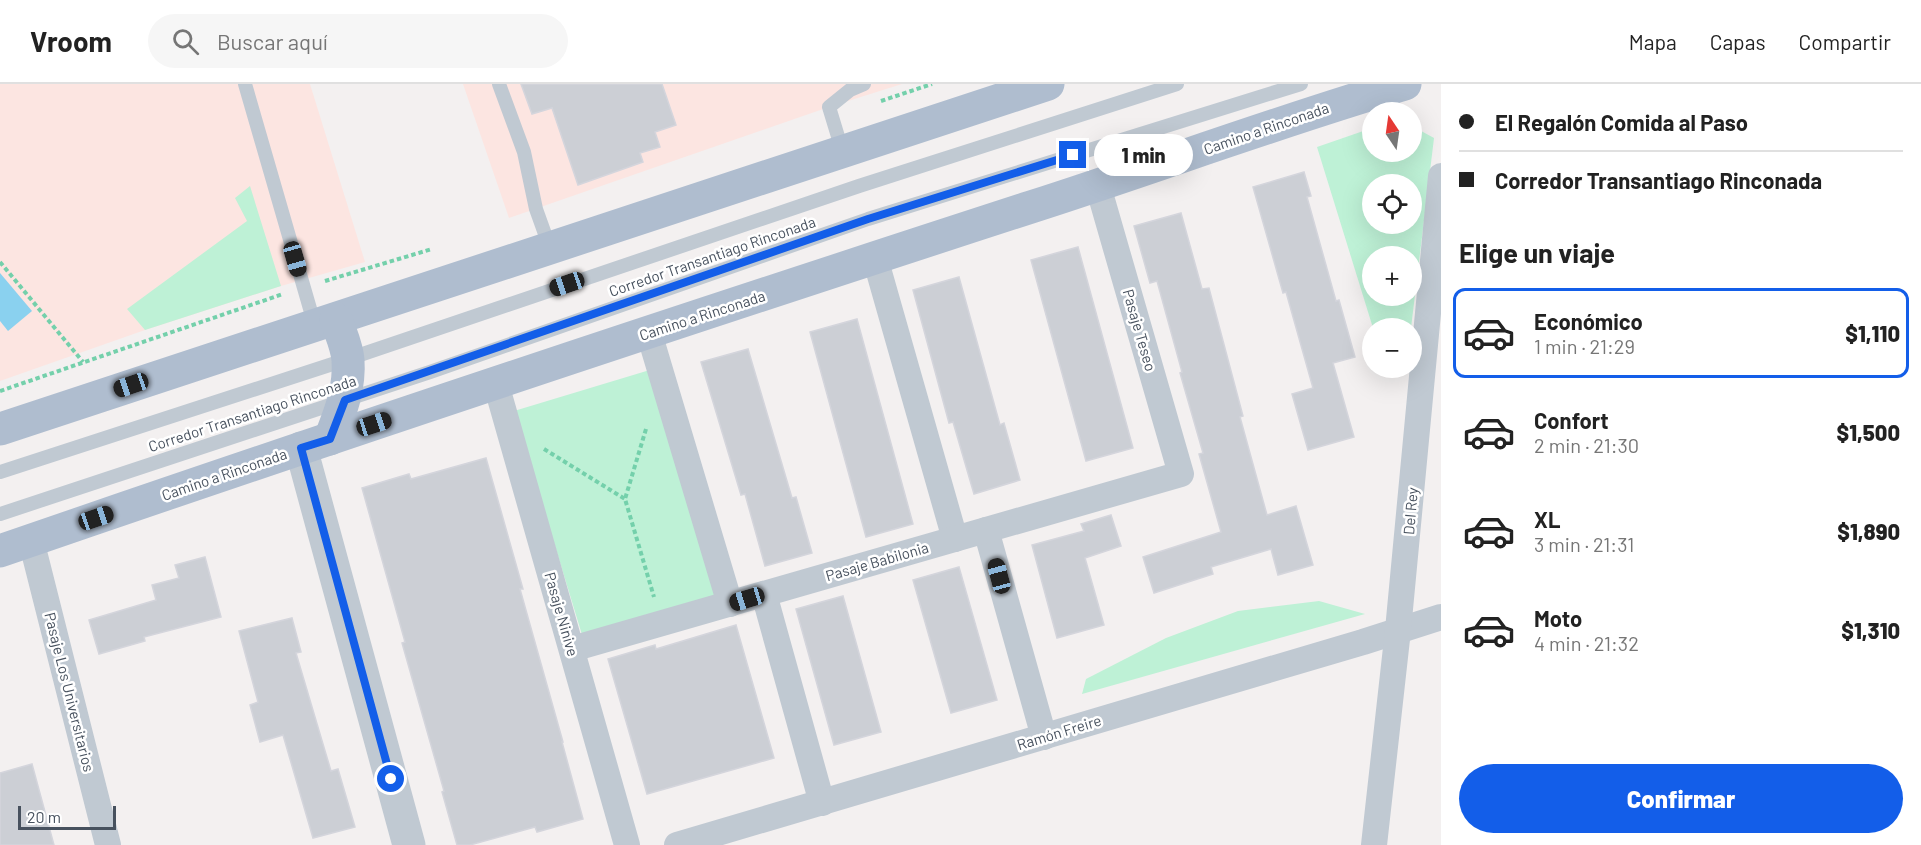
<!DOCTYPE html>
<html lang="es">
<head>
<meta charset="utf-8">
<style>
  body { margin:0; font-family:Barlow,sans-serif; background:#f6f6f6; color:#222; height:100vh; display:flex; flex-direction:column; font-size:22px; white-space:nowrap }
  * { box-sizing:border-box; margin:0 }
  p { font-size:20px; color:#767676 }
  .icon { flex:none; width:33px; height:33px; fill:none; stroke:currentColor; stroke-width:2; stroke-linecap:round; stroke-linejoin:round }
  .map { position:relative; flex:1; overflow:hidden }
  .details { display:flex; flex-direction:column; background:#fff; width:480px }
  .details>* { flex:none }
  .hud { display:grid; align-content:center; height:132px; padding:0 18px; background:#fff }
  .needle { width:39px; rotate:347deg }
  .tools { position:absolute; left:1362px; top:18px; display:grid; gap:12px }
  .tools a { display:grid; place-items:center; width:60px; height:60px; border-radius:50%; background:#fff; box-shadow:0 6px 24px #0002; font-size:30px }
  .scale { position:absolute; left:18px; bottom:15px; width:98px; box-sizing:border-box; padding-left:6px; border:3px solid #47515e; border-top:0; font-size:16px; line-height:21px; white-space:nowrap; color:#47515e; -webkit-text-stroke:4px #fff; paint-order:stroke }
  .end { position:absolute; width:27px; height:27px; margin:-14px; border:8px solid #135ee9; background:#fff; box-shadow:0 0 0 3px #fff }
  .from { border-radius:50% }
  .bubble { position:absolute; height:42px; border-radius:21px; background:#fff; box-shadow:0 6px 24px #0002; font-size:20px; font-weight:800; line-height:42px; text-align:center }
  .car { position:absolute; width:18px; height:36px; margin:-18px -9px; border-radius:8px; box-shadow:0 0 4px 2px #0007; background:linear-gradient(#222 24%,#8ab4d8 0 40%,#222 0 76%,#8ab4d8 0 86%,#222 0) }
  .hud b { display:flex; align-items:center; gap:21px; height:57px; font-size:22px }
  .hud b+b { border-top:2px solid #e0e0e0 }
  .hud i { width:15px; height:15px; background:#222 }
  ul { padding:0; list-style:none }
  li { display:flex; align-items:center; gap:18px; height:90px; margin:0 12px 9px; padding:0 6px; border:3px solid transparent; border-radius:12px }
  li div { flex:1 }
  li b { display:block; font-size:22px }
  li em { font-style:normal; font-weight:800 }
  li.on { border-color:#135ee9 }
  li>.icon { width:54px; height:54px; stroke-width:1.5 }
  h2 { padding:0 18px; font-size:27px; line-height:72px }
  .primary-button { display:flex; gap:12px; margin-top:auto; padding:12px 18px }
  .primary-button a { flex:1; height:69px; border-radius:36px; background:#135ee9; color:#fff; font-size:24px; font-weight:800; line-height:69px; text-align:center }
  header { display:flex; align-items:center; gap:36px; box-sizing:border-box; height:84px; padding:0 30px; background:#fff; border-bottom:2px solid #e0e0e0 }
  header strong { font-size:28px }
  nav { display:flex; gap:33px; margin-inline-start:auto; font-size:21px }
  .search { width:420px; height:54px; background:#f6f6f6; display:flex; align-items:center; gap:15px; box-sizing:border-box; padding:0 21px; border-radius:33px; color:#767676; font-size:22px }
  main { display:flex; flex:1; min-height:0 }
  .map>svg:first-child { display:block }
</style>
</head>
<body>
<header>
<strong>Vroom</strong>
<div class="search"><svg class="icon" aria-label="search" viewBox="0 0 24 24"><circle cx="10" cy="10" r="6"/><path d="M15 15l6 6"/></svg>Buscar aquí</div>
<nav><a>Mapa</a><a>Capas</a><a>Compartir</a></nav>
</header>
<main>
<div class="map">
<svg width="1441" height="761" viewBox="0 0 1441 761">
  <rect width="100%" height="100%" fill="#f3f0f0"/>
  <g fill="#fce5e1">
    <polygon points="0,0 310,0 365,178 281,202 145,246 0,297"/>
    <polygon points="463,0 902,0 829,23 509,134"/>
  </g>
  <g fill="#bef1d6" fill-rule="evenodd">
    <path d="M1412 42 1434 54 1411 244H1373L1317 63 1372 44V68H1412ZM1372 100H1412V140H1372ZM1372 172H1412V212H1372Z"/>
    <polygon points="250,102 281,202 145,246 127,225 247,137 235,114"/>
    <polygon points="663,282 732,509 583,554 514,327"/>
    <polygon points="1319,517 1365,530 1082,610 1086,595 1166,554 1238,527"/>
  </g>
  <polygon fill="#8ad1ef" points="0,189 32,227 8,247 0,237"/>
  <g fill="#cccfd5" stroke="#d4d5dc" stroke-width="1.5">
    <polygon points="521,0 662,0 676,41 655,48 660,63 640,69 643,78 578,101 552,24 532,30"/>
    <polygon points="1304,88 1311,112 1307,113 1336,217 1339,216 1355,273 1333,279 1354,353 1308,366 1292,310 1313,304 1286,208 1283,209 1253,103"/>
    <polygon points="1181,129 1202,205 1209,204 1243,332 1240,333 1267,431 1296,422 1313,481 1278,491 1271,465 1211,483 1213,490 1154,509 1143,473 1221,448 1199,370 1203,369 1180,289 1182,288 1157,197 1150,199 1134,142"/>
    <polygon points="1078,163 1133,364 1086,377 1031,176"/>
    <polygon points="959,193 1000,341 1004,339 1020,396 974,410 953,338 949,339 913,206"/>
    <polygon points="857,235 913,440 866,453 810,248"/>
    <polygon points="748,265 792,414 796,413 812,469 765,482 745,410 741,411 701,278"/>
    <polygon points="486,374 523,505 520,505 563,658 562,658 583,735 537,748 535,743 470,761 457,761 442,708 444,707 402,559 405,558 362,404 409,390 411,395"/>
    <polygon points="1111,431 1121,462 1085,474 1104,541 1057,554 1032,461 1084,447 1081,440"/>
    <polygon points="205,473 221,533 144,553 145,557 99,570 89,536 156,516 152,501 179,494 175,481"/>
    <polygon points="959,483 997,616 951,629 913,496"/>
    <polygon points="843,512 881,648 834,661 796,525"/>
    <polygon points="292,534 301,568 296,569 331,687 338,685 355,743 313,754 283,651 260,658 250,621 258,618 239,547"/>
    <polygon points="736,541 774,674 647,710 608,575 655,561 656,565"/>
    <polygon points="32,680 54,761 0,761 0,689"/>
  </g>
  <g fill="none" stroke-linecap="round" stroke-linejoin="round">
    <g stroke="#74d0ab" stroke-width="4" stroke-dasharray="4.5 3" stroke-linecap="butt">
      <polyline points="881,17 932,0"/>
      <polyline points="0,178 83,278"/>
      <polyline points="325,197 432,165"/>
      <polyline points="0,307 283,210"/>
      <polyline points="646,345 625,415 654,513"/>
      <polyline points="544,365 625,415"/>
    </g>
    <g stroke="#c0c9d2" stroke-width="14">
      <polyline points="245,0 315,242"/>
      <polyline points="499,0 524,68 536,125 550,164"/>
      <polyline points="843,69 829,23 850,6 864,0"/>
      <polyline points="0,388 348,275 859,102 1177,0"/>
      <polyline points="0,430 430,288 868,135 1301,0"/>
    </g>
    <g stroke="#c0c9d2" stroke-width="26">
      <polyline points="875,174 955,455"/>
      <polyline points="649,249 730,520"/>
      <polyline points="496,300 627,761"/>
      <polyline points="986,446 1044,653"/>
      <polyline points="31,456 108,761"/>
      <polyline points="764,510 822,719"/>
      <polyline points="572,565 1181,390 1098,102"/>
      <polyline points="677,761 1363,558 1441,533"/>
      <polyline points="1374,761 1398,546 1441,92"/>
    </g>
    <polyline stroke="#c0c9d2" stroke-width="33" points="301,364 409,761"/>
    <g stroke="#afbdcf" stroke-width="33">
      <polyline points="0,345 1048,0"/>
      <path d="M330 355C340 329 350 305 348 276 347 262 340 248 336 235"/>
      <path d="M0 467C342 349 686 235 1031 123 1156 83 1279 37 1405 0"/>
    </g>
  </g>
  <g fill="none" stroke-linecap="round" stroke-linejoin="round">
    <polyline stroke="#135ee9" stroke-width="8" points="391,695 301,364 330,355 345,316 868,135 1073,71"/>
  </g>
  <g text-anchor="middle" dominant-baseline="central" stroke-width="5" stroke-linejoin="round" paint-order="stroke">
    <g font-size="15" fill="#47515e" stroke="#fff">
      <text transform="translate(1266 44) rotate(-19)">Camino a Rinconada</text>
      <text transform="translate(712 172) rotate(-19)">Corredor Transantiago Rinconada</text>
      <text transform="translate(702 231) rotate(-18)">Camino a Rinconada</text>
      <text transform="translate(1140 246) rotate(74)">Pasaje Teseo</text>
      <text transform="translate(252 329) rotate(-18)">Corredor Transantiago Rinconada</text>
      <text transform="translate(224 390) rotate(-19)">Camino a Rinconada</text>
      <text transform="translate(1410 427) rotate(-85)">Del Rey</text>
      <text transform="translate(877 477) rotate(-16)">Pasaje Babilonia</text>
      <text transform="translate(562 530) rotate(74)">Pasaje Ninive</text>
      <text transform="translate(70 608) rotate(76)">Pasaje Los Universitarios</text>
      <text transform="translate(1059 648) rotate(-17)">Ramón Freire</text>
    </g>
  </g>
</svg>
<div class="tools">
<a><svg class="needle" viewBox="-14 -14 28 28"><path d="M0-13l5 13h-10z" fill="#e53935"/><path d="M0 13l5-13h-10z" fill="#767676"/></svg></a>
<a><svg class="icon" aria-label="locate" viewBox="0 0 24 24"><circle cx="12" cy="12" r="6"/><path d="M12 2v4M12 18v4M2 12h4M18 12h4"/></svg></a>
<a>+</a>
<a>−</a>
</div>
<div class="scale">20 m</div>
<i class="end from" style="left:391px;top:695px"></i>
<i class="end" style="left:1073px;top:71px"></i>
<div class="bubble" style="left:1094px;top:50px;width:99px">1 min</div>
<i class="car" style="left:295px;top:175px;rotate:164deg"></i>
<i class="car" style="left:567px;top:200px;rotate:251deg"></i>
<i class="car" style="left:131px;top:301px;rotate:251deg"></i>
<i class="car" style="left:374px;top:340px;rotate:72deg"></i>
<i class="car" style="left:96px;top:434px;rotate:71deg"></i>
<i class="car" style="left:999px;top:492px;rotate:345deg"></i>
<i class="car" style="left:747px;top:515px;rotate:253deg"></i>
</div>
<section class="details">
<div class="hud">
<b><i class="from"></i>El Regalón Comida al Paso</b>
<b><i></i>Corredor Transantiago Rinconada</b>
</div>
<h2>Elige un viaje</h2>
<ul>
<li class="on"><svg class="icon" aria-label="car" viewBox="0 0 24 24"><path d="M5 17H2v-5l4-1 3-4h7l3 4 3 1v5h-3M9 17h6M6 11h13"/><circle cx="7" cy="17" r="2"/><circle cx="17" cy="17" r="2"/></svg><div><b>Económico</b><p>1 min · 21:29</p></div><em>$1,110</em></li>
<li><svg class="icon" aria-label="car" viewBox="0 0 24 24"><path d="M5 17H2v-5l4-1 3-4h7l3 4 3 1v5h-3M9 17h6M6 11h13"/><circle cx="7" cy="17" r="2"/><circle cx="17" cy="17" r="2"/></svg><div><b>Confort</b><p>2 min · 21:30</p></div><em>$1,500</em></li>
<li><svg class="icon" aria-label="car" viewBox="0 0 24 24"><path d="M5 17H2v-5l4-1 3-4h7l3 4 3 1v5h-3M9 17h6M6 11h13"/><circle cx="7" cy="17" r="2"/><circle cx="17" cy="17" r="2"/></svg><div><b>XL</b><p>3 min · 21:31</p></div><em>$1,890</em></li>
<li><svg class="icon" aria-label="car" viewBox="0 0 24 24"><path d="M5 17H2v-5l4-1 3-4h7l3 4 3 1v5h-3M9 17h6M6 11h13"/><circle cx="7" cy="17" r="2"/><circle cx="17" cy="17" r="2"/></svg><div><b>Moto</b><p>4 min · 21:32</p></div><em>$1,310</em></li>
</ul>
<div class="primary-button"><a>Confirmar</a></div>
</section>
</main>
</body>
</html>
